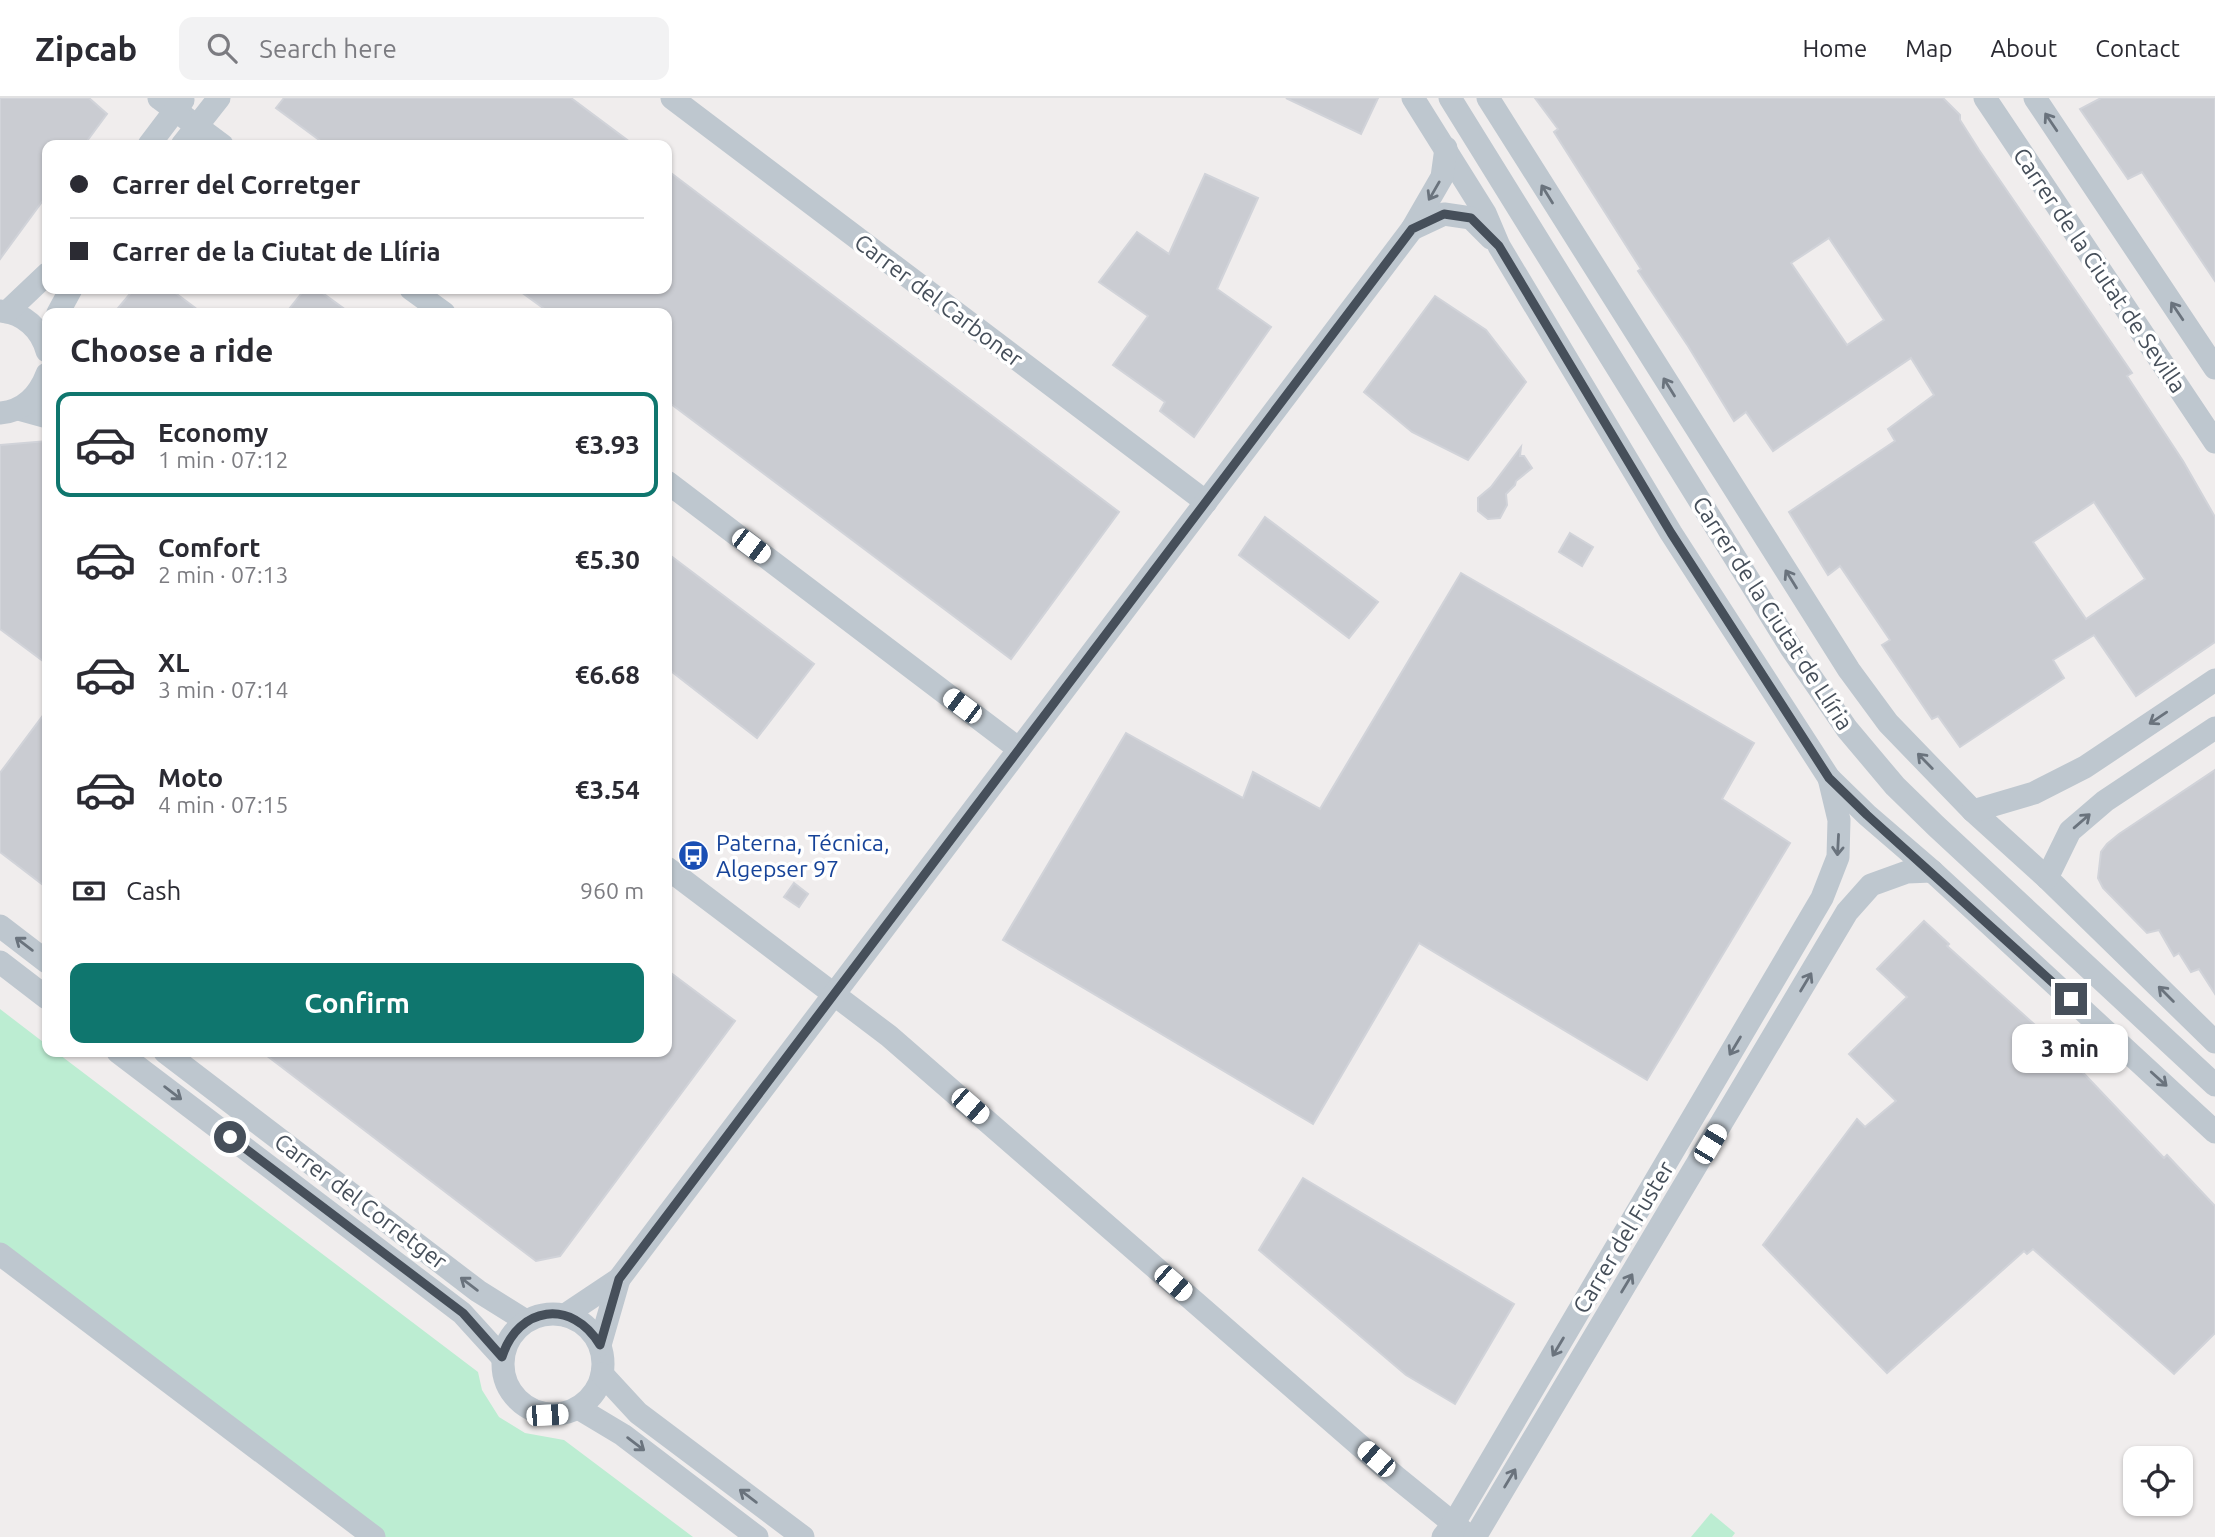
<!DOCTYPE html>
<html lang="en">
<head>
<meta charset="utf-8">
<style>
  body { margin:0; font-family:Ubuntu,sans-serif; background:#f2f2f3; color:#2b2b33; height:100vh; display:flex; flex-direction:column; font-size:26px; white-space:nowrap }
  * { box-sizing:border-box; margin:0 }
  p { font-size:23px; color:#7c7c81 }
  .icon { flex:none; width:38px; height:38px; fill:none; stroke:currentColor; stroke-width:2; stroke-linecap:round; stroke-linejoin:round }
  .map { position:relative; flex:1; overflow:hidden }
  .details { position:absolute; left:42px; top:210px; width:630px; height:749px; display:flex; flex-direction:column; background:#fff; border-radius:14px; box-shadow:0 2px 5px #0004 }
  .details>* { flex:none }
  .top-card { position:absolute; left:42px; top:42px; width:630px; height:154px; border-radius:14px; box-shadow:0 2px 5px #0004; display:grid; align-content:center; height:154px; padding:0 28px; background:#fff }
  .tools { position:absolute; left:2123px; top:1348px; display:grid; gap:14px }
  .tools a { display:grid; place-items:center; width:70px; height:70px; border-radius:14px; background:#fff; box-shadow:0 2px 5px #0004; font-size:35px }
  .end { position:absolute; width:32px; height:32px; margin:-16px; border:9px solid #464f5a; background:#fff; box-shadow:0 0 0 4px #fff }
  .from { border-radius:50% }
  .bubble { position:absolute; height:49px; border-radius:14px; background:#fff; box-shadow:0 2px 5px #0004; font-size:23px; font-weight:600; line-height:49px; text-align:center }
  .car { position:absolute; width:21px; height:42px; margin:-21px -10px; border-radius:9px; box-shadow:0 0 5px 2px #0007; background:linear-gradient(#fff 24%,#345 0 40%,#fff 0 76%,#345 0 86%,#fff 0) }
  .top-card b { display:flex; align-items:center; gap:24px; height:66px; font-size:26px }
  .top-card b+b { border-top:2px solid #e1e1e2 }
  .top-card i { width:18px; height:18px; background:#2b2b33 }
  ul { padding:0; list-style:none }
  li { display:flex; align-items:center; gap:21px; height:105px; margin:0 14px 10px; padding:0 14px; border:4px solid transparent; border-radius:14px }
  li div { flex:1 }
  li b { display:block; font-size:26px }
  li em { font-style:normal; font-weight:600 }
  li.current { border-color:#0f766e }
  li>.icon { width:63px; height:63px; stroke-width:1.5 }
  h2 { padding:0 28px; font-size:32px; line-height:84px }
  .pay { display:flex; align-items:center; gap:18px; height:77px; padding:0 28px; font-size:26px }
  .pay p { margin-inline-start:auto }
  .primary-button { display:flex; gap:14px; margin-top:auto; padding:14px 28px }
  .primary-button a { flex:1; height:80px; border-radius:14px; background:#0f766e; color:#fff; font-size:28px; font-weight:600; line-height:80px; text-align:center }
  header { display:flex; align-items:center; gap:42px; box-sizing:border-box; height:98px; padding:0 35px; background:#fff; border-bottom:2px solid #e1e1e2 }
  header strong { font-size:33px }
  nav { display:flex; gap:38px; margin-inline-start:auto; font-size:24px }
  .search { width:490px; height:63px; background:#f2f2f3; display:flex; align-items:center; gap:18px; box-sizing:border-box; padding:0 24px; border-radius:14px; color:#7c7c81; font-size:26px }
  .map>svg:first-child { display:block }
</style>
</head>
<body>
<header>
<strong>Zipcab</strong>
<div class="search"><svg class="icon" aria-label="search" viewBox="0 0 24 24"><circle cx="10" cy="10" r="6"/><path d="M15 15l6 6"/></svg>Search here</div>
<nav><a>Home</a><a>Map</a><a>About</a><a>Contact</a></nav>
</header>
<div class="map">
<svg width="2215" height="1439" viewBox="0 0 2215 1439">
  <rect width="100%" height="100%" fill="#f0eded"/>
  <g fill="#bcedd2">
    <polygon points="0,911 47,947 47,954 56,954 478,1274 482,1292 499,1319 525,1335 564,1342 693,1439 362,1439 0,1164"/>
    <polygon points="1711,1415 1735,1435 1732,1439 1691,1439"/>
  </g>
  <g fill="#caccd2" stroke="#d1d3d9" stroke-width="2" fill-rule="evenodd">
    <polygon points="0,0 89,0 107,16 84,47 47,47 47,97 0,161"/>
    <polygon points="284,0 571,0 634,47 326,47 276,10"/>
    <polygon points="1286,0 1378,0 1361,36"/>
    <path d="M1535 0H1943L1960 17V22L1979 52 2132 275 2127 278 2183 363 2215 419V544L2136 598 2094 537 2053 562 2064 580 1960 649 1938 618 1932 621 1882 547 1890 542 1840 468 1828 477 1789 414 1895 343 1888 331 1934 297 1911 260 1773 353 1746 314 1734 323 1688 248 1638 173 1641 171 1554 34 1558 31ZM1829 140 1884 222 1847 247 1791 165ZM2094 404 2145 481 2086 521 2033 444Z"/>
    <polygon points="2101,0 2215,0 2215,183 2142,74 2128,81 2080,11"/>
    <polygon points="667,72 1119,414 1011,561 667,303 667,215 550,215 517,191 667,191"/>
    <polygon points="1205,76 1258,100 1217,191 1271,229 1194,339 1160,313 1165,304 1113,267 1148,218 1099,184 1137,134 1169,156"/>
    <polygon points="134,191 170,191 202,215 114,215"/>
    <polygon points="305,191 317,191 350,215 286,215"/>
    <polygon points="1435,198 1486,232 1526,284 1468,362 1412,334 1364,294"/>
    <polygon points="47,343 47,566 0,531 0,347"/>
    <polygon points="1521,349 1520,358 1524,358 1532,370 1516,383 1515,387 1506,396 1507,407 1500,420 1488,421 1478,413 1478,400 1491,389"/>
    <polygon points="1265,419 1378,504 1349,540 1239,457"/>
    <polygon points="1570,435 1593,449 1582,468 1559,454"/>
    <polygon points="667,455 814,566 757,640 667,570"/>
    <polygon points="1461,475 1754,645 1722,701 1790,745 1647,982 1419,845 1313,1026 1003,842 1126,635 1243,700 1253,674 1320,711"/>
    <polygon points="47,612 47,790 0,754 0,675"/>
    <polygon points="2215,672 2215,896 2199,871 2191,874 2179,855 2174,858 2159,832 2147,835 2103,790 2098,780 2101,754 2107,746 2119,736"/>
    <polygon points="794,785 808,796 799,809 784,799"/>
    <polygon points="1924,823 1949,846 1947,848 2054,944 2164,1060 2167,1057 2215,1108 2215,1235 2174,1276 2033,1151 2027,1156 2024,1153 1887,1275 1763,1147 1857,1021 1865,1029 1896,1003 1849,956 1907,899 1877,871"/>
    <polygon points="667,872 735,923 560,1158 536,1163 262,954 667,954"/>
    <polygon points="1303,1080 1514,1206 1455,1306 1406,1277 1259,1152"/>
  </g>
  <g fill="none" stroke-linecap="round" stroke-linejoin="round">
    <g stroke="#bec7cf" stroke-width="23">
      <polyline points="159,0 222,47"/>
      <polyline points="672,0 1206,404"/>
      <polyline points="1413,0 1485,115 1499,148 1671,435 1829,680 1867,717 1932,773 2215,1034"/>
      <polyline points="1450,0 1791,550 1847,631 1895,688 1936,728 2215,987"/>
      <polyline points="1488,0 1849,572 1888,625 1973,713 2047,780 2215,944"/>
      <polyline points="1985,0 2215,344"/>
      <polyline points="2035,0 2215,270"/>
      <polyline points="149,47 183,2"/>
      <polyline points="182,47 219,0"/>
      <polyline points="1412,131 1444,116 1471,120 1491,140"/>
      <polyline points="411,191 444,215"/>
      <path d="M0 213C24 215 41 231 47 253"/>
      <polyline points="7,214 47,176"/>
      <polyline points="58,215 71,191"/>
      <polyline points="18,311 47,319"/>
      <path d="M0 315C24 313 39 297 47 276"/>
      <polyline points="667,384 1019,651"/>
      <polyline points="1973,713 2034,695 2085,669 2215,582"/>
      <polyline points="667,770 889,938 1396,1379 1470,1439"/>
      <polyline points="2047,780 2070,733 2105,703 2215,630"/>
      <polyline points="0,828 47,864"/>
      <polyline points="0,864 47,900"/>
      <polyline points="118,954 462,1215 502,1259"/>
      <polyline points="165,954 478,1193 526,1223"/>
      <polyline points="0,1156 374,1439"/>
      <circle cx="553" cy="1266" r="50"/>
      <polyline points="565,1217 619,1181 1412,131 1442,79 1446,50"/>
      <polyline points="600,1247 619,1181"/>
      <polyline points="602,1276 638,1315 803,1439"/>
      <polyline points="578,1310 623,1337 757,1439"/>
      <polyline points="1443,1439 1454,1425 1822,800 1838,759 1839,722 1829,680"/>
      <polyline points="1475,1439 1847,814 1871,787 1907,774 1932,773"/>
    </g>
  </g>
  <defs><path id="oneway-shaft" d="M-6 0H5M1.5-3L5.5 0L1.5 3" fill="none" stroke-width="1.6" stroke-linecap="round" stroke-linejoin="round" transform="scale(1.75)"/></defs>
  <g stroke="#6a737d">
    <use href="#oneway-shaft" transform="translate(2051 24) rotate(-124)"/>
    <use href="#oneway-shaft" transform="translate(1434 93) rotate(120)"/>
    <use href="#oneway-shaft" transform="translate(1547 96) rotate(-122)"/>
    <use href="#oneway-shaft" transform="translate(2177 213) rotate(-124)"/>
    <use href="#oneway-shaft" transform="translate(1669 289) rotate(-122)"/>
    <use href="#oneway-shaft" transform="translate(1791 481) rotate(-122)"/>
    <use href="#oneway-shaft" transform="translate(2158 620) rotate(146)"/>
    <use href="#oneway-shaft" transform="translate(1925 663) rotate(-134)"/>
    <use href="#oneway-shaft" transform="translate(2082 723) rotate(-41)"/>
    <use href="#oneway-shaft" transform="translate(1838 747) rotate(93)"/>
    <use href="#oneway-shaft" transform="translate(24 846) rotate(-143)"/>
    <use href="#oneway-shaft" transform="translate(1806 884) rotate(-59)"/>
    <use href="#oneway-shaft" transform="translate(2166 896) rotate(-135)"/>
    <use href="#oneway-shaft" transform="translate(1735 948) rotate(121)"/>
    <use href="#oneway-shaft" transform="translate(2159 981) rotate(42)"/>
    <use href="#oneway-shaft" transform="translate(173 995) rotate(37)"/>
    <use href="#oneway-shaft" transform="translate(1627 1185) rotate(-59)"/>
    <use href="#oneway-shaft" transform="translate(469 1186) rotate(-143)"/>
    <use href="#oneway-shaft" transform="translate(1558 1249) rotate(121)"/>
    <use href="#oneway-shaft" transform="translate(636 1346) rotate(37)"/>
    <use href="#oneway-shaft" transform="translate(1510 1380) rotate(-59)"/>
    <use href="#oneway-shaft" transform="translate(748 1398) rotate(-143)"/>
  </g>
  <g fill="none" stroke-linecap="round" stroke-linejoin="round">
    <path stroke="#464f5a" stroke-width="9" d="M230 1039 463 1215 502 1259C518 1208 572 1200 600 1247L619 1181 1412 131 1444 116 1471 120 1499 148 1671 435 1829 680 1867 717 2071 901"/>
  </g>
  <defs>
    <symbol id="bus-disc" viewBox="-11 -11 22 22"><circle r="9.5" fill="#1a4fb4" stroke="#fff"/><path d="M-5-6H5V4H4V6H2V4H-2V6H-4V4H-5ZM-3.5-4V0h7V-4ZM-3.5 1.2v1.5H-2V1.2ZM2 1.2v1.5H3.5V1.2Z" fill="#fff"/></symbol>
  </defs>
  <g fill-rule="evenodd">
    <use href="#bus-disc" x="676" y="740" width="35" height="35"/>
  </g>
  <g text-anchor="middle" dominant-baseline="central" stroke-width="7" stroke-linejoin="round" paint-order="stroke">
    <g font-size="23" fill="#464f5a" stroke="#fff">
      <text transform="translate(2100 172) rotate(56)">Carrer de la Ciutat de Sevilla</text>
      <text transform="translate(939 202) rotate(37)">Carrer del Carboner</text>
      <text transform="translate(1773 515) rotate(57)">Carrer de la Ciutat de Llíria</text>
      <text transform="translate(361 1103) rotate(37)">Carrer del Corretger</text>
      <text transform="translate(1623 1139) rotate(-59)">Carrer del Fuster</text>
    </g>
    <g font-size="23" fill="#164399" stroke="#fff" text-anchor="start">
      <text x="716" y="744">Paterna, Técnica,<tspan x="716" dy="26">Algepser 97</tspan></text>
    </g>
  </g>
</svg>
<div class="tools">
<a><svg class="icon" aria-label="locate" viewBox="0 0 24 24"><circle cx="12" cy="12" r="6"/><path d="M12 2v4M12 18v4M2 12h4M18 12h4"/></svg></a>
</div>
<i class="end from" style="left:230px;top:1039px"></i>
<i class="end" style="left:2071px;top:901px"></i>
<div class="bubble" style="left:2012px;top:926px;width:116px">3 min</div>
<i class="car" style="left:751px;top:448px;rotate:127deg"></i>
<i class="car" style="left:962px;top:608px;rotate:307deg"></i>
<i class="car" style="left:970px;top:1008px;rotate:131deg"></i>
<i class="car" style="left:1710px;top:1046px;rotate:31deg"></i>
<i class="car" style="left:1173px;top:1185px;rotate:131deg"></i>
<i class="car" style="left:547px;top:1317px;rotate:87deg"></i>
<i class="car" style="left:1376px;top:1361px;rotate:311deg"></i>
<div class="top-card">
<b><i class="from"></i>Carrer del Corretger</b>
<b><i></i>Carrer de la Ciutat de Llíria</b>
</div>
<section class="details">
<h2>Choose a ride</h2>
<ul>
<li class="current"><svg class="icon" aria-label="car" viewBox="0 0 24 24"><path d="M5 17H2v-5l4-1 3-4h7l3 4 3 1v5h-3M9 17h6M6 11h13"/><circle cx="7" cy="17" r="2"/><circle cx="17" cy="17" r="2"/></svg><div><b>Economy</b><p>1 min · 07:12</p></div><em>€3.93</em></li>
<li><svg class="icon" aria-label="car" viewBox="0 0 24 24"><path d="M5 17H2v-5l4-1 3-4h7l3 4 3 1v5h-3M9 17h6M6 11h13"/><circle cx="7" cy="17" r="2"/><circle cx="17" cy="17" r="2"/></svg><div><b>Comfort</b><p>2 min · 07:13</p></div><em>€5.30</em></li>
<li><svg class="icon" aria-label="car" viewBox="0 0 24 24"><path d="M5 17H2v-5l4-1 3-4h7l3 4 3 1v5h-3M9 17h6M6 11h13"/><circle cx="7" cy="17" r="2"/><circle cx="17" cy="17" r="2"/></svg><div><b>XL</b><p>3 min · 07:14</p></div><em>€6.68</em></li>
<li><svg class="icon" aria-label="car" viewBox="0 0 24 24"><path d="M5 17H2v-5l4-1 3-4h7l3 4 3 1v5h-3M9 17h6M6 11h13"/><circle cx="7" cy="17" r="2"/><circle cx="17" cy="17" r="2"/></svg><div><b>Moto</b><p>4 min · 07:15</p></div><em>€3.54</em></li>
</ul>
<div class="pay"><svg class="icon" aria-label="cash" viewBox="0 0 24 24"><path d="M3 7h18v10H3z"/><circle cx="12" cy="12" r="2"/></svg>Cash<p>960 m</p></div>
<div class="primary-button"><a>Confirm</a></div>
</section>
</div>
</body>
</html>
